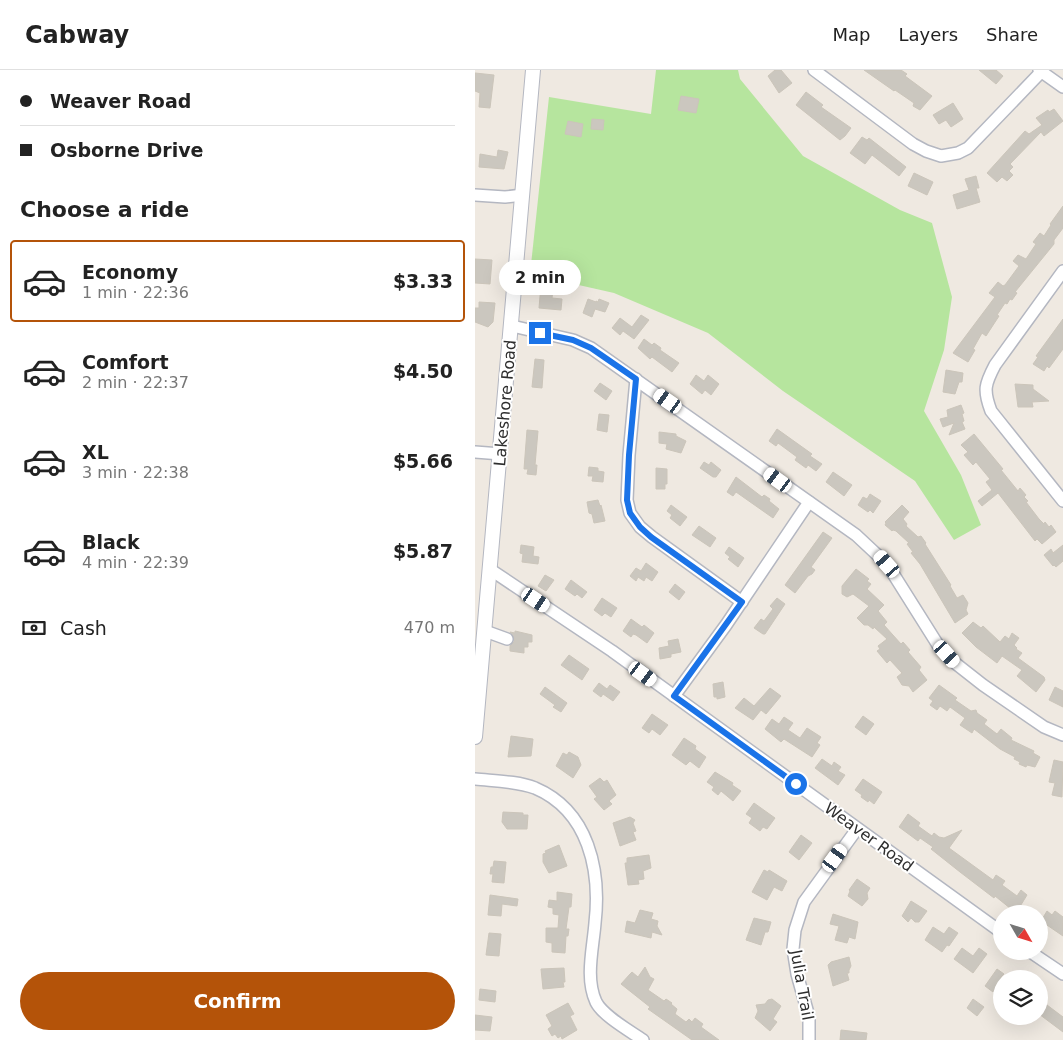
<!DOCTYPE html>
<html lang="en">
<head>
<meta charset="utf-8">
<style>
  body { margin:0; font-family:"DejaVu Sans",sans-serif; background:#f6f6f6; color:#222; height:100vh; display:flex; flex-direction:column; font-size:19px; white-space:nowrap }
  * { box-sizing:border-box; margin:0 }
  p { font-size:16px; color:#767676 }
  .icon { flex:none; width:28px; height:28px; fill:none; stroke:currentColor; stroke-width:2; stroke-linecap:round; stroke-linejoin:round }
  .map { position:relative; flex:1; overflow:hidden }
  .drawer { display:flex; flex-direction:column; background:#fff; width:475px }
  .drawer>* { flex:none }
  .top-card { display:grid; align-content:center; height:110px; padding:0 20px; background:#fff }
  .needle { width:32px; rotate:129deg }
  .controls { position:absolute; left:518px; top:835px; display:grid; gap:10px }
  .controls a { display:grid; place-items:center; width:55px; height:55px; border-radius:50%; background:#fff; box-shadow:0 5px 20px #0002; font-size:25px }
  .end { position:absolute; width:22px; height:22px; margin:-11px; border:6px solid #1a73e8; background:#fff; box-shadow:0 0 0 2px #fff }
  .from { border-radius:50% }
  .bubble { position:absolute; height:35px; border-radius:18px; background:#fff; box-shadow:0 5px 20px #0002; font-size:16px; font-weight:700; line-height:35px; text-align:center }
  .car { position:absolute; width:15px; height:30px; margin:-15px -8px; border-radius:6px; box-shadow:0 0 4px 1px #0007; background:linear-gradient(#fff 24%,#345 0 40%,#fff 0 76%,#345 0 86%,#fff 0) }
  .top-card b { display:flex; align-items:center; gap:18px; height:48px; font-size:19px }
  .top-card b+b { border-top:1px solid #e0e0e0 }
  .top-card i { width:12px; height:12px; background:#222 }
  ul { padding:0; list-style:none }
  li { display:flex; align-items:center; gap:15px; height:82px; margin:0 10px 8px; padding:0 10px; border:2px solid transparent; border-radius:5px }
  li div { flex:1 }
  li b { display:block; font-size:19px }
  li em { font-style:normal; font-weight:700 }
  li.current { border-color:#b45309 }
  li>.icon { width:45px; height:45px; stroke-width:1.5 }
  h2 { padding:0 20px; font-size:22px; line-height:60px }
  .pay { display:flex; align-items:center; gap:12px; height:55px; padding:0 20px; font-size:19px }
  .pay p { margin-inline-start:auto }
  .primary-button { display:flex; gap:10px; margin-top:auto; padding:10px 20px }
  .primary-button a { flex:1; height:58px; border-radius:30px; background:#b45309; color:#fff; font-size:20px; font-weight:700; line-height:58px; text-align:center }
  header { display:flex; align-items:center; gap:30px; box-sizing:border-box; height:70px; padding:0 25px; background:#fff; border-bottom:1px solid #e0e0e0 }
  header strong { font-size:24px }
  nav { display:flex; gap:28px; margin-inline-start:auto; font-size:18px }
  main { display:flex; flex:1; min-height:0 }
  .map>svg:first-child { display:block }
</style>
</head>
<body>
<header>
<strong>Cabway</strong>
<nav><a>Map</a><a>Layers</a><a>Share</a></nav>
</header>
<main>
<section class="drawer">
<div class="top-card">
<b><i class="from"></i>Weaver Road</b>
<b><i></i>Osborne Drive</b>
</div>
<h2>Choose a ride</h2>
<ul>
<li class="current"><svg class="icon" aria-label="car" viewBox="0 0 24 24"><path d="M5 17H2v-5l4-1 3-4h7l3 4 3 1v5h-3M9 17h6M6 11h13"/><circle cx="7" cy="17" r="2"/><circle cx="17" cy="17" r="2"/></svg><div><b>Economy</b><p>1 min · 22:36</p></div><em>$3.33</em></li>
<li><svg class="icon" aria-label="car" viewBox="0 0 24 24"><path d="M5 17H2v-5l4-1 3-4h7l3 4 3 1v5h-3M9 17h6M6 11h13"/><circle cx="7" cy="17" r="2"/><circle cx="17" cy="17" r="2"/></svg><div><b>Comfort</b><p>2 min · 22:37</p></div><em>$4.50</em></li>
<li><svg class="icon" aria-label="car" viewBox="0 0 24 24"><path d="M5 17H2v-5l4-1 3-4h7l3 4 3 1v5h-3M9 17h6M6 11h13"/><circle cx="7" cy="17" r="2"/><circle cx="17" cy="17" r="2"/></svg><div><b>XL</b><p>3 min · 22:38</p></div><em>$5.66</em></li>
<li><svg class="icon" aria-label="car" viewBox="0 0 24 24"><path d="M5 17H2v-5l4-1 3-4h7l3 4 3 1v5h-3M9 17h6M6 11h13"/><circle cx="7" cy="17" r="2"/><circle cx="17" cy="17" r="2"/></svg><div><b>Black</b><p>4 min · 22:39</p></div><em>$5.87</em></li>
</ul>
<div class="pay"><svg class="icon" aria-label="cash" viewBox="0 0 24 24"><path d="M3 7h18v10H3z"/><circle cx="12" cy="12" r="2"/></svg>Cash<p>470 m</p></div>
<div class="primary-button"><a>Confirm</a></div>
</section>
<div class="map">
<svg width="588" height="970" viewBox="0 0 588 970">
  <rect width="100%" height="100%" fill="#efe9e1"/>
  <polygon fill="#b6e59e" points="181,0 263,0 265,9 328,86 425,140 457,153 477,227 469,280 449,341 486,405 506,455 479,470 440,411 308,321 233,263 139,223 55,204 74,27 176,44"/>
  <g fill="#cbc7bf" stroke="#cbc5ba">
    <polygon points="300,0 306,0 317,13 304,23 293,6"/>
    <polygon points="389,0 426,0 432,4 430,6 457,26 445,40 438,36 439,33 420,20 419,21"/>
    <polygon points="504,0 521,0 528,6 521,14"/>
    <polygon points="0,3 19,5 15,38 4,37 5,23 0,21"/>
    <polygon points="331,22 348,35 346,37 376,58 370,66 365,70 321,35"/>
    <polygon points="206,26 224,29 221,43 203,40"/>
    <polygon points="478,33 488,49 476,57 471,50 464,54 458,45"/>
    <polygon points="579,39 588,51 569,66 566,62 535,94 538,97 534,101 538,105 532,111 527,107 522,112 512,103 550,61 554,64 567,55 561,48 573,40 574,42"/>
    <polygon points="117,49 129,50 128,60 116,59"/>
    <polygon points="93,51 108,54 106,67 90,64"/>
    <polygon points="387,67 392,70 394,68 431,97 424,106 397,85 390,94 375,83"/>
    <polygon points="23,80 33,82 29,99 4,97 5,84 22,87"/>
    <polygon points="439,103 458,112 452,125 433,116"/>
    <polygon points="501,106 504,118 501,118 505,132 482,139 478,125 494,120 490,109"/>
    <polygon points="588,136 588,158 579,170 579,174 540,222 542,223 537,230 535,229 532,234 530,233 522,245 524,246 511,266 507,263 498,279 500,280 493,292 478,283 520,227 514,223 523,212 528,216 530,215 544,196 538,191 543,185 551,189 561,174 558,172 565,163 569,166 576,155 575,154"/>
    <polygon points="0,189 17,190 15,214 0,213"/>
    <polygon points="67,196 78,197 78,201 80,201 77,228 87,229 86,240 64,238 66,215 64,215"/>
    <polygon points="113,229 121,232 121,231 123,232 124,229 134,233 130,242 120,239 117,247 108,243"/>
    <polygon points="4,232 20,233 18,252 13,257 0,252 0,238 4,238"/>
    <polygon points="166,245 174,250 159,269 148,261 145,265 137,258 145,248 157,257"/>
    <polygon points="588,249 588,279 574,298 572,296 569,301 558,294 563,287 561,286"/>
    <polygon points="169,269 177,275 179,273 186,278 185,280 204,293 197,302 177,287 175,289 163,278"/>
    <polygon points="60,289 69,290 67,318 57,317"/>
    <polygon points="471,300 488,303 487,312 484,312 480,324 468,322"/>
    <polygon points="221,305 229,311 233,305 244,314 236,325 230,320 227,324 215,314"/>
    <polygon points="125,313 137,321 131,330 119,321"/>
    <polygon points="540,314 558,315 558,319 574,331 557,332 558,337 543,337"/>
    <polygon points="486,335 489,343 487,344 489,351 487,352 490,359 474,365 479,353 468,357 465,349 473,347 472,340"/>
    <polygon points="124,344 134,345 132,362 122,360"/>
    <polygon points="302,359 337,384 335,386 347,394 341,401 333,395 331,398 320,390 322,387 303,373 301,376 294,371"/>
    <polygon points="52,360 63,361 60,395 62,395 61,405 52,404 53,399 49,399"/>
    <polygon points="184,362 201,364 201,366 211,371 206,383 191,379 192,374 184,373"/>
    <polygon points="499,364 528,399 526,400 543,421 545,418 551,425 549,427 553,431 551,432 564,449 569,454 570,452 574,457 576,455 581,462 567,474 562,469 560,471 523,423 507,436 503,431 517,420 511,412 515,409 501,392 498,395 489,385 493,382 486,375"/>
    <polygon points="229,392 234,395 236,392 246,400 241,407 238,407 225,398"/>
    <polygon points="114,397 123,398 123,401 129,402 128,412 117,411 118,406 113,406"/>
    <polygon points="181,398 192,399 192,414 190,414 190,419 181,419"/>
    <polygon points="358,402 377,415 369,426 351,412"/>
    <polygon points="261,407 287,427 289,425 295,429 294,431 304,439 298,448 261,422 258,426 252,422"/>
    <polygon points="395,424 406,431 398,443 395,440 393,442 383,435 388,427 392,429"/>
    <polygon points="123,430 125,436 126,435 130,451 119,453 117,444 114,443 112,432"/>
    <polygon points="196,435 212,447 205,456 195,448 197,445 192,441"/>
    <polygon points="427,435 434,442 428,449 432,454 431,456 443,467 446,466 451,473 450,474 476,515 475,516 482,528 488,525 493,533 491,540 493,544 480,553 445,494 436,483 438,482 432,474 434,473 421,461 418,460 417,461 410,455 411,453 410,452"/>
    <polygon points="224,456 241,468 235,477 217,465"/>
    <polygon points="348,462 357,468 336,497 340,500 337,504 333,506 320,523 310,515"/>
    <polygon points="46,475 59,477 58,486 64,487 63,494 47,492 48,484 45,483"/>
    <polygon points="588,475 588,491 581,497 579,495 578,496 569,485 576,479 578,483"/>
    <polygon points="254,477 269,488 263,497 253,489 255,487 250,483"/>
    <polygon points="171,493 183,502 177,511 171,507 169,511 163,507 161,511 155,506 161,498 166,501"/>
    <polygon points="381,499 394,509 392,511 396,514 392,519 409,535 403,541 412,552 409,555 426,574 428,572 435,580 433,582 446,597 444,600 452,610 438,622 434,616 427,615 422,607 427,603 415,590 412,593 402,581 405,579 403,576 412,569 399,557 398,559 393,555 389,555 382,548 394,536 378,524 372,527 367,524 367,516"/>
    <polygon points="70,505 79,510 71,521 63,516"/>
    <polygon points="96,510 112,522 107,528 102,524 100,526 90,519"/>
    <polygon points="200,514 210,522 204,530 194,522"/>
    <polygon points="127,528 142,538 136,547 130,543 127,546 119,540"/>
    <polygon points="302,528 310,534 290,564 288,564 279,558 286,549 289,551 298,539 295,536"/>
    <polygon points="156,549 167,557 169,555 179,563 172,573 161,565 158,564 156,567 148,561"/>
    <polygon points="498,552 506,558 508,556 525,572 530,566 534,569 537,563 544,568 539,575 542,578 541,579 547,583 543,588 569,607 570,610 561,622 542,606 547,600 527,586 522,593 501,577 487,563"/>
    <polygon points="40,561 57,565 57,572 53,572 53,577 49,577 49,583 35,581 35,576 39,572 39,568 35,562 40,563"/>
    <polygon points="203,569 206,582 196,584 196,587 185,589 184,578 194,576 193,571"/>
    <polygon points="94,585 114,599 107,610 86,595"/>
    <polygon points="248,612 250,627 242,629 242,627 239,627 238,614"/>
    <polygon points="124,613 132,619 135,615 145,622 138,631 128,624 126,627 118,621"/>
    <polygon points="464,615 482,628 480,630 496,641 501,640 502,643 512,650 509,654 522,664 526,659 537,668 536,670 559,681 558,683 565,687 560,697 552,695 551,697 544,694 545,692 539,689 540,687 525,679 499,659 497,663 485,655 490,648 475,637 472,641 465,636 462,640 455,635 458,631 454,628"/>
    <polygon points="70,617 92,633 86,642 78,637 80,635 65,624"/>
    <polygon points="580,617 588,621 588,637 574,630"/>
    <polygon points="295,618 306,626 291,644 286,640 278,650 260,638 269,628 279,636"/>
    <polygon points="177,644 193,655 185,665 177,659 174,663 167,658"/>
    <polygon points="388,646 399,654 391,665 380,657"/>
    <polygon points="309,647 318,653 313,660 325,668 332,658 346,667 342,673 345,675 337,687 309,669 306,672 290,659 297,649 304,654"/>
    <polygon points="36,666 58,669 56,686 33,687"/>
    <polygon points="209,668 221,676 220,679 231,687 224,698 215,691 211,695 197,685"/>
    <polygon points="94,682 103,687 106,695 98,708 81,696 88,683 92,685"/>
    <polygon points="347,689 357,696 359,692 366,697 363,701 370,705 363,715 340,698"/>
    <polygon points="579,690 588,692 587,727 577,725 580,713 574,712"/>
    <polygon points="240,702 258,713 257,715 266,721 258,731 246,721 243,725 237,720 239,717 232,712"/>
    <polygon points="125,708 129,712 132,710 141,725 134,731 137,734 129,740 119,729 122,727 114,716"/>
    <polygon points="388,709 407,722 399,734 394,730 393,732 386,727 387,725 380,720"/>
    <polygon points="279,733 300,748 292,759 288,757 285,761 274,753 277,748 271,744"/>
    <polygon points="28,742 48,743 48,745 53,745 52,759 32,759 27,752"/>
    <polygon points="433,744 445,753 443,756 457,766 459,763 464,767 469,768 487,760 474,778 518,810 521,805 530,811 527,815 542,826 546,820 552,825 541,843 520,826 519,828 485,802 456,779 458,777 445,768 443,771 424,757"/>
    <polygon points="155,747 160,750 158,753 161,761 158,762 161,770 145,776 138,753"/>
    <polygon points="326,765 337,773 324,790 314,782"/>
    <polygon points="84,775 92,796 74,803 68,792 68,784 71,783 70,781"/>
    <polygon points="174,785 176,798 168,801 169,809 163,810 164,814 153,815 150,793 152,793 152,788"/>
    <polygon points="19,791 31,792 29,813 17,812 18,804 15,804 16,797 18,797"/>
    <polygon points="289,800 293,802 294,800 312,811 307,821 299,817 292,830 277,822"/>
    <polygon points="382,809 395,818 392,823 393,829 387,836 373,826 375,821 374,820"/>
    <polygon points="82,822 97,824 96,837 94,837 91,859 94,859 93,866 91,866 90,883 77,882 77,873 71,872 71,858 83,858 84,845 78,844 78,838 73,837 74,830 82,831"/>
    <polygon points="15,825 43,829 42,836 27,834 26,846 13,845"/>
    <polygon points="436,831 452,841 444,852 440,852 436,848 433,852 427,846"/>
    <polygon points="165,840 178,843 176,849 183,851 182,856 187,865 177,862 176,868 150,862 152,851 160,853"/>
    <polygon points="572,841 577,845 580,841 588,847 588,866 566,851"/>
    <polygon points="358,844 383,852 380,869 374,867 372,873 360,870 364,856 355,854"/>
    <polygon points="279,848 296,852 293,862 290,862 286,875 271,870"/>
    <polygon points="458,857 469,864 474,857 483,863 474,876 472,875 467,882 450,870"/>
    <polygon points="14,863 26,864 24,886 11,885"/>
    <polygon points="487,878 498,886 504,878 512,884 498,903 479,889"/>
    <polygon points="374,887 376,896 374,900 374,903 372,903 374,910 358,916 353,895 356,892"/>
    <polygon points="170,897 175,907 179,909 173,920 189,931 191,929 197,933 196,934 202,939 200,944 211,952 214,949 217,952 220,948 228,954 226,957 244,970 217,970 173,939 175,937 146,914 155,904 157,902 163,907"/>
    <polygon points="89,898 90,912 88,912 89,917 68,919 66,899"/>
    <polygon points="522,899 529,904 526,907 526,919 522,916 518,922 510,916"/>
    <polygon points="5,919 21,921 20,932 4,930"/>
    <polygon points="297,929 306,936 298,949 302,952 295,961 280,948 283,941 281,935 290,934 293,930"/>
    <polygon points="498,929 509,937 502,946 492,938"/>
    <polygon points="564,929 588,947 588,962 564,944"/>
    <polygon points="93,933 99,944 95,946 102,960 87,969 86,966 83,968 80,964 77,966 73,959 77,956 71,945"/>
    <polygon points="0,945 17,947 15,961 0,960"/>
    <polygon points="366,960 392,963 391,970 365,970"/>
  </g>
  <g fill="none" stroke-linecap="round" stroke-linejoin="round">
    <defs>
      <g id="minor">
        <polyline points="339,0 438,74 451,81 466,86 483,83 493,78 568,0"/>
        <polyline points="564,0 588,17"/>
        <polyline points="0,125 30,127 48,125"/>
        <path d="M588 201 520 295C510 314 508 320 516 341L588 431"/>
        <polyline points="37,256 98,270 116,278 381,465 412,494 463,575 480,593 508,615 569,657 588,665"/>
        <polyline points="161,309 154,385 152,430 155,443 165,457 177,467 267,532"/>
        <polyline points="0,382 26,384"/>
        <polyline points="16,500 137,581 526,862"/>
        <polyline points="10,561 32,569"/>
        <polyline points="199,626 251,555 334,432"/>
        <path d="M0 709C19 711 42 711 60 718 114 741 126 801 120 853 118 879 110 908 121 932 128 946 155 961 168 970"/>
        <polyline points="554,881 588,904"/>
        <polyline points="334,970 334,947 322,904 318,879 320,860 329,832 382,759"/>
      </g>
      <polyline id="tertiary" points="0,667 58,0"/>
    </defs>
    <use href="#minor" stroke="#b4b7c1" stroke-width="14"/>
    <use href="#tertiary" stroke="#b4b7c1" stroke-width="16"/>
    <use href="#minor" stroke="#fff" stroke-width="11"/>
    <use href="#tertiary" stroke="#fff" stroke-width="14"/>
  </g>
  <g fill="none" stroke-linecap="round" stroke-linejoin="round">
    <polyline stroke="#1a73e8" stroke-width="6" points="65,263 98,270 116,278 161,309 154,385 152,430 155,443 165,457 176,467 267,532 199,626 321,714"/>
  </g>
  <g text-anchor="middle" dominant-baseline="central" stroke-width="4" stroke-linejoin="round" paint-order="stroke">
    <g font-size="16" fill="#2e2e2e" stroke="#fff">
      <text transform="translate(30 333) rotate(-85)">Lakeshore Road</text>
      <text transform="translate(394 767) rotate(36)">Weaver Road</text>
      <text transform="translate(327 915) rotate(80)">Julia Trail</text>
    </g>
  </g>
</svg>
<div class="controls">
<a><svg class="needle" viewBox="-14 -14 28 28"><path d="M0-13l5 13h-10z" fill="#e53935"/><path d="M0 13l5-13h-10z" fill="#767676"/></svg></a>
<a><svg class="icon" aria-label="layers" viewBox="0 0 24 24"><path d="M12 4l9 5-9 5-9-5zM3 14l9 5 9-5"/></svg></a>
</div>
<i class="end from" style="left:321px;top:714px"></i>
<i class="end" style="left:65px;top:263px"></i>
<div class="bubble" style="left:24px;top:190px;width:82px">2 min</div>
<i class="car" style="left:193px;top:331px;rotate:305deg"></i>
<i class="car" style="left:303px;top:410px;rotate:306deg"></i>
<i class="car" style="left:412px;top:494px;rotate:319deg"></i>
<i class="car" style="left:61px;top:530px;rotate:124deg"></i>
<i class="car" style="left:472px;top:584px;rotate:138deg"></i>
<i class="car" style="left:168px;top:604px;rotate:126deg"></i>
<i class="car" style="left:360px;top:788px;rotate:36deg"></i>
</div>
</main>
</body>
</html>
